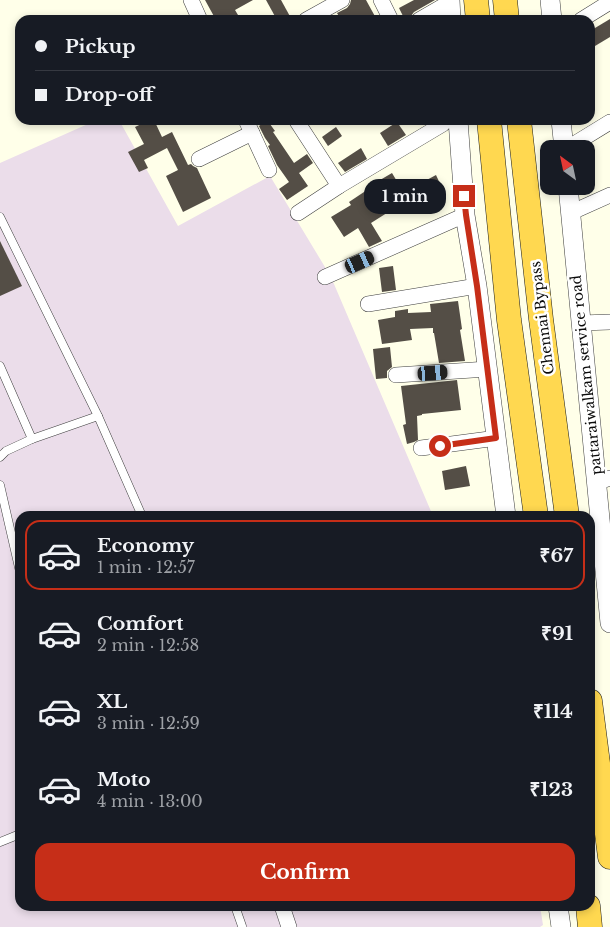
<!DOCTYPE html>
<html lang="en">
<head>
<meta charset="utf-8">
<style>
  body { margin:0; font-family:"Libre Baskerville",serif; background:#242831; color:#f1f3f6; height:100vh; display:flex; flex-direction:column; font-size:19px; white-space:nowrap }
  * { box-sizing:border-box; margin:0 }
  p { font-size:16px; color:#9ea1a6 }
  .icon { flex:none; width:28px; height:28px; fill:none; stroke:currentColor; stroke-width:2; stroke-linecap:round; stroke-linejoin:round }
  .map { position:relative; flex:1; overflow:hidden }
  .details { position:absolute; left:15px; top:511px; width:580px; height:400px; display:flex; flex-direction:column; background:#171b24; border-radius:15px; box-shadow:0 2px 8px #0003 }
  .details>* { flex:none }
  .hud { position:absolute; left:15px; top:15px; width:580px; height:110px; border-radius:15px; box-shadow:0 2px 8px #0003; display:grid; align-content:center; height:110px; padding:0 20px; background:#171b24 }
  .needle { width:32px; rotate:327deg }
  .controls { position:absolute; left:540px; top:140px; display:grid; gap:10px }
  .controls a { display:grid; place-items:center; width:55px; height:55px; border-radius:10px; background:#171b24; box-shadow:0 2px 8px #0003; font-size:25px }
  .end { position:absolute; width:22px; height:22px; margin:-11px; border:6px solid #c62e18; background:#fff; box-shadow:0 0 0 2px #fff }
  .from { border-radius:50% }
  .bubble { position:absolute; height:35px; border-radius:15px; background:#171b24; box-shadow:0 2px 8px #0003; font-size:16px; font-weight:700; line-height:35px; text-align:center }
  .car { position:absolute; width:15px; height:30px; margin:-15px -8px; border-radius:6px; box-shadow:0 0 4px 1px #0007; background:linear-gradient(#222 24%,#8ab4d8 0 40%,#222 0 76%,#8ab4d8 0 86%,#222 0) }
  .hud b { display:flex; align-items:center; gap:18px; height:48px; font-size:19px }
  .hud b+b { border-top:1px solid #363941 }
  .hud i { width:12px; height:12px; background:#f1f3f6 }
  ul { padding:9px 0 0; list-style:none }
  li { display:flex; align-items:center; gap:15px; height:70px; margin:0 10px 8px; padding:0 10px; border:2px solid transparent; border-radius:15px }
  li div { flex:1 }
  li b { display:block; font-size:19px }
  li em { font-style:normal; font-weight:700 }
  li.on { border-color:#c62e18 }
  li>.icon { width:45px; height:45px; stroke-width:1.5 }
  .action { display:flex; gap:10px; margin-top:auto; padding:10px 20px }
  .action a { flex:1; height:58px; border-radius:15px; background:#c62e18; color:#fff; font-size:20px; font-weight:700; line-height:58px; text-align:center }
  .map>svg:first-child { display:block }
</style>
</head>
<body>
<div class="map">
<svg width="610" height="927" viewBox="0 0 610 927">
  <rect width="100%" height="100%" fill="#ffffe9"/>
  <polygon fill="#ebddea" points="97,120 119,120 178,226 270,176 331,277 433,516 20,516 20,906 540,906 543,925 540,927 0,927 0,163"/>
  <g fill="#544e46">
    <polygon points="205,0 253,0 235,10 241,20 216,20"/>
    <polygon points="266,0 281,0 292,20 277,20"/>
    <polygon points="351,0 366,0 377,20 341,20 337,13 347,8 350,4"/>
    <polygon points="414,0 435,0 414,12 411,16 410,20 405,20 399,8"/>
    <polygon points="610,19 610,37 590,49 590,31"/>
    <polygon points="150,120 154,120 162,137 172,132 188,165 191,164 193,166 197,168 211,198 183,212 166,176 178,170 167,148 144,160 148,168 139,172 128,152 144,144 135,127"/>
    <polygon points="267,120 275,131 273,132 294,163 307,154 313,163 299,173 308,186 287,200 279,189 289,182 277,165 268,146 270,145 265,138 259,126"/>
    <polygon points="397,122 406,135 388,146 380,133"/>
    <polygon points="336,127 342,136 328,146 322,137"/>
    <polygon points="361,148 367,159 345,172 338,163"/>
    <polygon points="392,173 401,188 400,189 407,203 390,212 390,211 371,223 382,241 369,247 358,228 344,237 331,217 351,205 349,202 376,184 375,183"/>
    <polygon points="436,175 443,190 431,197 423,182"/>
    <polygon points="0,241 22,286 0,296"/>
    <polygon points="393,266 396,290 382,292 379,268"/>
    <polygon points="458,301 462,329 460,330 465,361 439,363 434,333 433,333 433,328 410,329 412,340 382,344 378,320 395,317 395,311 408,309 408,313 431,312 430,304"/>
    <polygon points="390,347 392,367 387,371 387,378 376,379 373,349"/>
    <polygon points="457,380 461,410 422,414 422,415 417,416 418,440 414,442 407,444 403,425 406,424 401,386"/>
    <polygon points="466,466 470,486 445,490 442,471"/>
  </g>
  <g fill="none" stroke-linecap="round" stroke-linejoin="round">
    <defs>
      <g id="service">
        <polyline points="0,217 98,416 142,516"/>
        <polyline points="0,366 32,439 98,416"/>
        <polyline points="0,457 6,451 32,439"/>
        <polyline points="0,485 20,572"/>
        <polyline points="0,842 20,834"/>
        <polyline points="235,906 242,926"/>
      </g>
      <g id="minor">
        <polyline points="191,0 200,20"/>
        <polyline points="381,0 391,20"/>
        <polyline points="306,20 342,0"/>
        <polyline points="419,20 450,2"/>
        <polyline points="581,20 610,2"/>
        <polyline points="246,120 269,170"/>
        <polyline points="296,120 339,186 443,124"/>
        <polyline points="566,149 610,122"/>
        <polyline points="199,159 252,133"/>
        <polyline points="298,213 339,186"/>
        <polyline points="570,213 610,195"/>
        <polyline points="325,277 465,215"/>
        <polyline points="368,304 477,286"/>
        <polyline points="581,323 610,322"/>
        <polyline points="396,375 488,369"/>
        <polyline points="421,448 497,438"/>
        <polyline points="596,483 610,478"/>
        <polyline points="282,906 289,927"/>
      </g>
      <g id="tertiary">
        <polyline points="450,0 451,20"/>
        <polyline points="550,0 552,20"/>
        <polyline points="458,120 465,215 477,286 506,516"/>
        <polyline points="561,120 564,149"/>
        <polyline points="568,186 610,623"/>
        <polyline points="558,906 561,927"/>
      </g>
      <g id="trunk">
        <polyline points="476,0 478,20"/>
        <polyline points="505,0 507,20"/>
        <polyline points="489,120 509,320 536,516"/>
        <polyline points="519,120 541,319 567,516"/>
        <polyline points="590,701 610,857"/>
        <polyline points="588,906 590,927"/>
      </g>
    </defs>
    <use href="#service" stroke="#3e3e3e" stroke-width="9"/>
    <use href="#minor" stroke="#3e3e3e" stroke-width="16"/>
    <use href="#tertiary" stroke="#3e3e3e" stroke-width="20"/>
    <use href="#trunk" stroke="#1c1c1c" stroke-width="25"/>
    <use href="#service" stroke="#fff" stroke-width="8"/>
    <use href="#minor" stroke="#fff" stroke-width="15"/>
    <use href="#tertiary" stroke="#fff" stroke-width="19"/>
    <use href="#trunk" stroke="#ffd850" stroke-width="24"/>
  </g>
  <g fill="none" stroke-linecap="round" stroke-linejoin="round">
    <polyline stroke="#c62e18" stroke-width="6" points="440,446 496,438 477,286 466,215 464,196"/>
  </g>
  <g text-anchor="middle" dominant-baseline="central" stroke-width="5" stroke-linejoin="round" paint-order="stroke">
    <g font-size="14" fill="#0b0b0b" stroke="#fff">
      <text transform="translate(542 318) rotate(-97)">Chennai Bypass</text>
      <text transform="translate(586 375) rotate(-96)">pattaraiwalkam service road</text>
    </g>
  </g>
</svg>
<div class="controls">
<a><svg class="needle" viewBox="-14 -14 28 28"><path d="M0-13l5 13h-10z" fill="#e53935"/><path d="M0 13l5-13h-10z" fill="#9ea1a6"/></svg></a>
</div>
<i class="end from" style="left:440px;top:446px"></i>
<i class="end" style="left:464px;top:196px"></i>
<div class="bubble" style="left:364px;top:179px;width:82px">1 min</div>
<i class="car" style="left:360px;top:262px;rotate:66deg"></i>
<i class="car" style="left:433px;top:373px;rotate:86deg"></i>
<div class="hud">
<b><i class="from"></i>Pickup</b>
<b><i></i>Drop-off</b>
</div>
<section class="details">
<ul>
<li class="on"><svg class="icon" aria-label="car" viewBox="0 0 24 24"><path d="M5 17H2v-5l4-1 3-4h7l3 4 3 1v5h-3M9 17h6M6 11h13"/><circle cx="7" cy="17" r="2"/><circle cx="17" cy="17" r="2"/></svg><div><b>Economy</b><p>1 min · 12:57</p></div><em>₹67</em></li>
<li><svg class="icon" aria-label="car" viewBox="0 0 24 24"><path d="M5 17H2v-5l4-1 3-4h7l3 4 3 1v5h-3M9 17h6M6 11h13"/><circle cx="7" cy="17" r="2"/><circle cx="17" cy="17" r="2"/></svg><div><b>Comfort</b><p>2 min · 12:58</p></div><em>₹91</em></li>
<li><svg class="icon" aria-label="car" viewBox="0 0 24 24"><path d="M5 17H2v-5l4-1 3-4h7l3 4 3 1v5h-3M9 17h6M6 11h13"/><circle cx="7" cy="17" r="2"/><circle cx="17" cy="17" r="2"/></svg><div><b>XL</b><p>3 min · 12:59</p></div><em>₹114</em></li>
<li><svg class="icon" aria-label="car" viewBox="0 0 24 24"><path d="M5 17H2v-5l4-1 3-4h7l3 4 3 1v5h-3M9 17h6M6 11h13"/><circle cx="7" cy="17" r="2"/><circle cx="17" cy="17" r="2"/></svg><div><b>Moto</b><p>4 min · 13:00</p></div><em>₹123</em></li>
</ul>
<div class="action"><a>Confirm</a></div>
</section>
</div>
</body>
</html>
